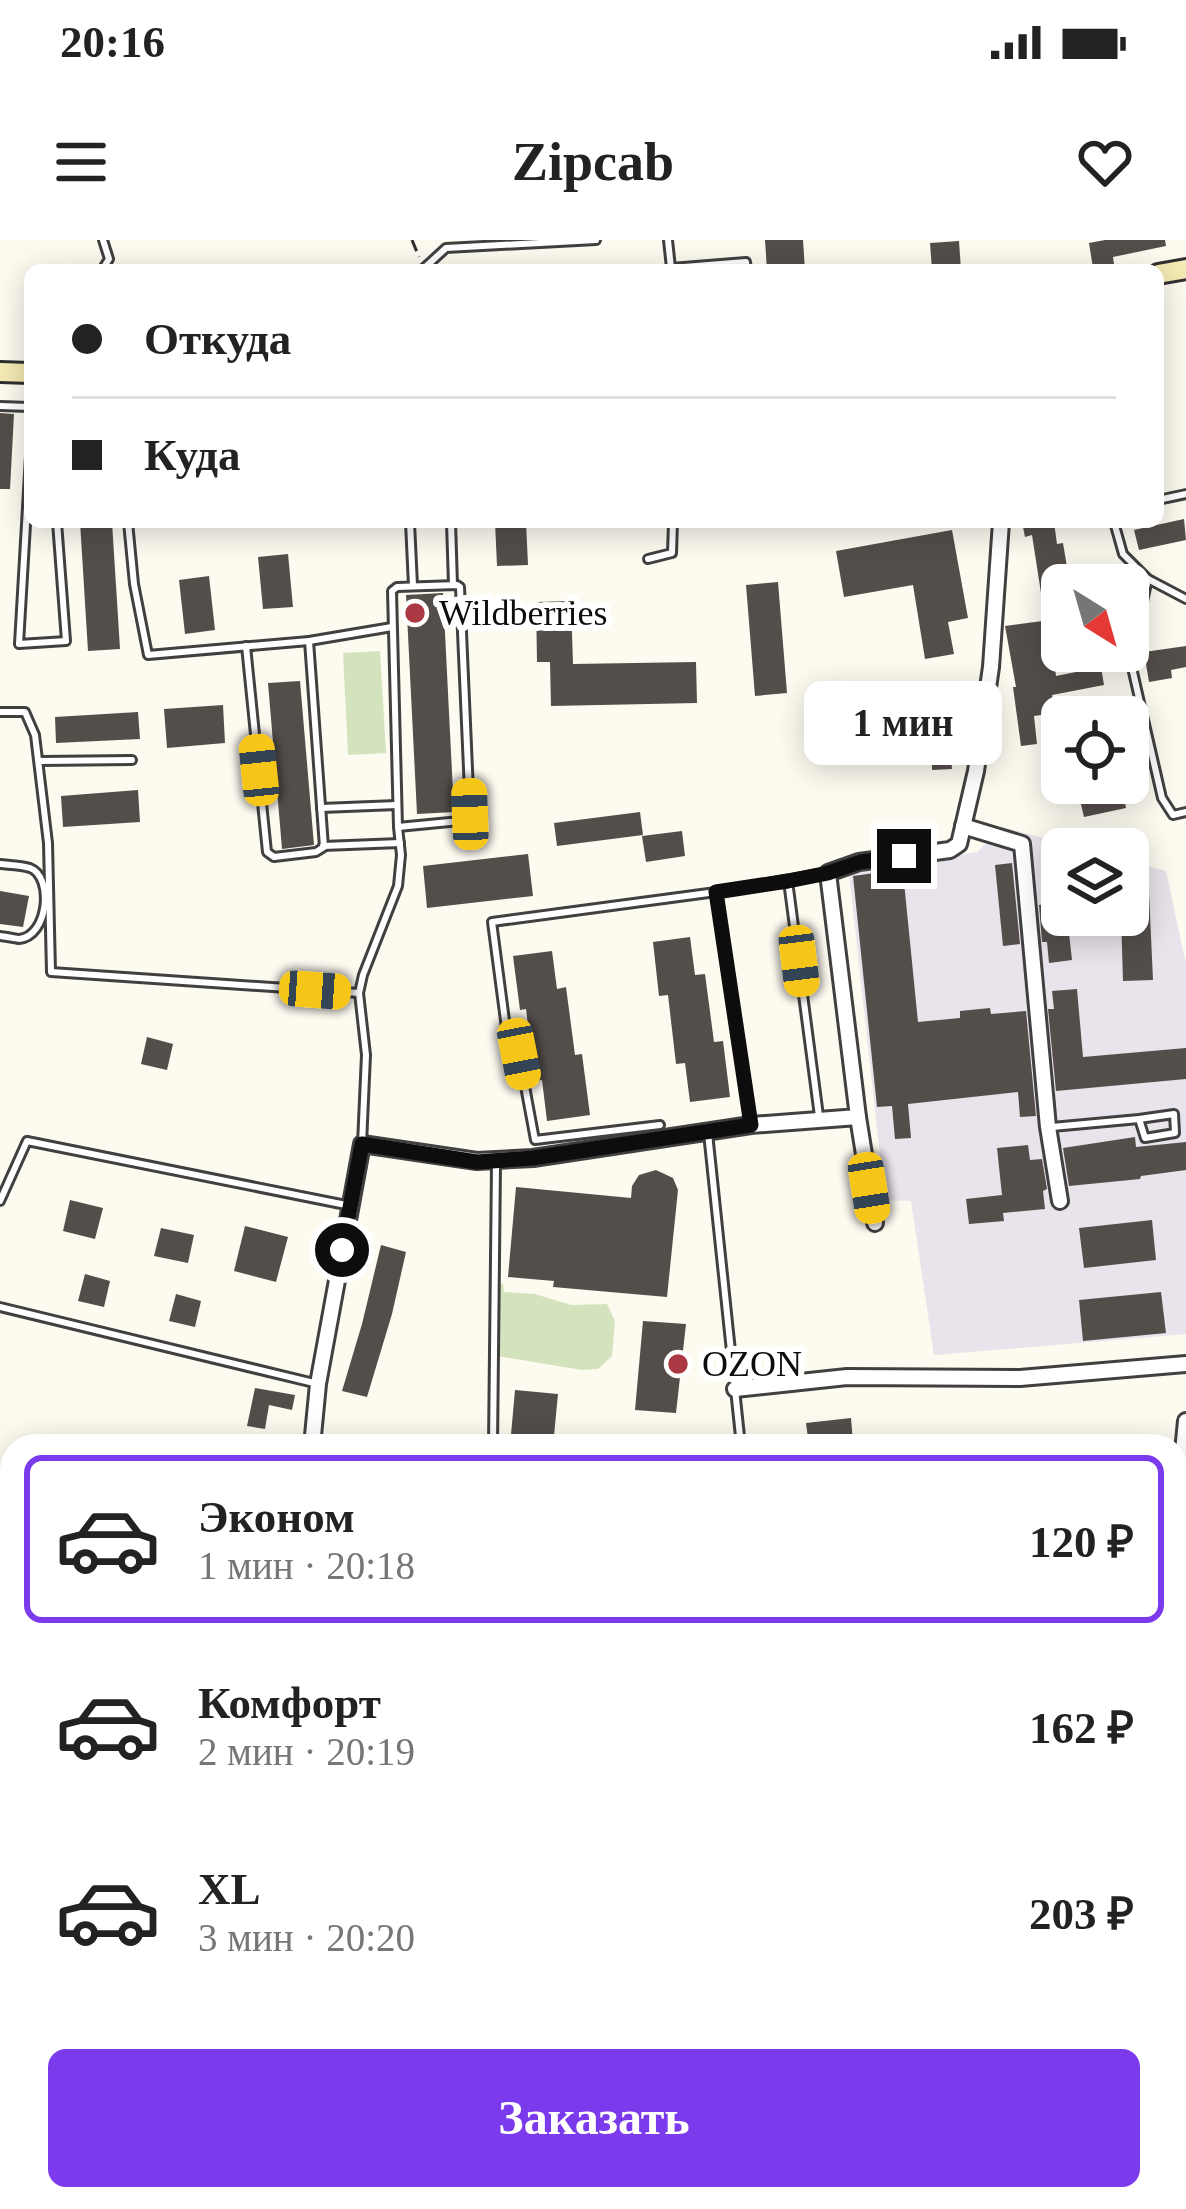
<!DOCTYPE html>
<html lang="ru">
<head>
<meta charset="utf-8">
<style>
  body { margin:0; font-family:"Times New Roman",serif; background:#f2f2f2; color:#222; height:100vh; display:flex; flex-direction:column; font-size:45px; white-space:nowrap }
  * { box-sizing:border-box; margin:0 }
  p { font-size:39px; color:#767676 }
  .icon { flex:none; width:66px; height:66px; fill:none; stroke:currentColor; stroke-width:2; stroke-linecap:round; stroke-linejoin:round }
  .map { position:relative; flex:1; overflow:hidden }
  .panel { position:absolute; left:0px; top:1194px; width:1188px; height:777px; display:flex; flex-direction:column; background:#fff; border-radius:36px 36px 0 0; box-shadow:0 6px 30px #0003 }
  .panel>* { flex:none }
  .banner { position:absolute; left:24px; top:24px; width:1140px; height:264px; border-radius:18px; box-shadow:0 6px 30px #0003; display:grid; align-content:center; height:264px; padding:0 48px; background:#fff }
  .needle { width:78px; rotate:143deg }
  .buttons { position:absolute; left:1041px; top:324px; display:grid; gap:24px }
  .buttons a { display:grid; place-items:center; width:108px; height:108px; border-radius:18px; background:#fff; box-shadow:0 6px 30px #0003; font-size:60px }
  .end { position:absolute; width:54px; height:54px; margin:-27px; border:15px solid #0d0d0d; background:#fff; box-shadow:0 0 0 6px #fff }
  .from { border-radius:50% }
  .bubble { position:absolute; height:84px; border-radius:18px; background:#fff; box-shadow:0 6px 30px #0003; font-size:39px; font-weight:700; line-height:84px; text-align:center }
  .car { position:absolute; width:36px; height:72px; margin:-36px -18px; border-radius:15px; box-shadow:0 0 9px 3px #0007; background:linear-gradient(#f5c518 24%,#345 0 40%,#f5c518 0 76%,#345 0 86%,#f5c518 0) }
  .banner b { display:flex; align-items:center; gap:42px; height:114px; font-size:45px }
  .banner b+b { border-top:3px solid #e0e0e0 }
  .banner i { width:30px; height:30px; background:#222 }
  ul { padding:21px 0 0; list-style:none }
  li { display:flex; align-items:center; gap:36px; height:168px; margin:0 24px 18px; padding:0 24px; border:6px solid transparent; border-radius:18px }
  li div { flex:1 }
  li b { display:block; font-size:45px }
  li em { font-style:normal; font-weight:700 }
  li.selected { border-color:#7c3aed }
  li>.icon { width:108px; height:108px; stroke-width:1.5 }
  .primary-button { display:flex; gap:24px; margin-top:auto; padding:24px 48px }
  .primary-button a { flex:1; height:138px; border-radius:18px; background:#7c3aed; color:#fff; font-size:48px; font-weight:700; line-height:138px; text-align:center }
  .status { display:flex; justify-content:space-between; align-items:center; height:84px; padding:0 60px; background:#fff; direction:ltr }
  .status svg { height:33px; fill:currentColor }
  header { display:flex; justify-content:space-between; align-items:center; height:156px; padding:0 48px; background:#fff; font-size:54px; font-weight:700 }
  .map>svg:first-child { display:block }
</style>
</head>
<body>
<div class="status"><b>20:16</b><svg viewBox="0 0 49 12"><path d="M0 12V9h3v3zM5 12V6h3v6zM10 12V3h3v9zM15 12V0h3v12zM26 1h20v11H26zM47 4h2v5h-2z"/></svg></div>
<header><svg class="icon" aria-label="menu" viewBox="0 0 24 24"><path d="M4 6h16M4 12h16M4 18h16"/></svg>Zipcab<svg class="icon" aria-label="heart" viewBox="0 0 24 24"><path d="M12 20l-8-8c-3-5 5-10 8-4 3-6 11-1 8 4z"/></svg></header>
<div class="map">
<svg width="1186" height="1969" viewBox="0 0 1186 1969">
  <rect width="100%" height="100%" fill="#fdfaf0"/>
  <g fill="#e9e3eb">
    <polygon points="1003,587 1084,609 1062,609 1062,675 1128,675 1128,621 1166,631 1186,724 1186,1094 934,1115 911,961 885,960 849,634 977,612"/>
    <polygon points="0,1388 12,1392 12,1959 1005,1959 1012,1969 0,1969"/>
  </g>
  <g fill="#d3e3bd">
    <polygon points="380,411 386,513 348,515 343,413"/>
    <polygon points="503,1043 504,1052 535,1054 571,1065 607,1064 615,1081 612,1116 598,1129 582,1130 497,1116 495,1048"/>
  </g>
  <g fill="#544e4b">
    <polygon points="765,0 803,0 805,30 767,30"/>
    <polygon points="1105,0 1165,0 1166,6 1113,17 1114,24 1093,28 1089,3"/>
    <polygon points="959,1 961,30 932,30 930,3"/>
    <polygon points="0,173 14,174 10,249 0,249"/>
    <polygon points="1184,279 1186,300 1139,310 1134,290"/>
    <polygon points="80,282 112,282 120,409 88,411"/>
    <polygon points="495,282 526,282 528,325 497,326"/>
    <polygon points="1022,282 1054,282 1057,304 1063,303 1070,345 1062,345 1062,350 1041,353 1032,295 1025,297"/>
    <polygon points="952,290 968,378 948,382 954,414 925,419 913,345 844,357 836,311"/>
    <polygon points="288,314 293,367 263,369 258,317"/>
    <polygon points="209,336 215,390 185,394 179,340"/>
    <polygon points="778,342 787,453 755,456 746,345"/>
    <polygon points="443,353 454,572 417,574 406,355"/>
    <polygon points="571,361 573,424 696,422 697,463 551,466 550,422 537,422 536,362"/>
    <polygon points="1050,380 1056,436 1101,427 1104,445 1052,455 1055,473 1034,476 1037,504 1021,506 1013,447 1016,447 1005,386"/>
    <polygon points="1186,406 1186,427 1171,430 1172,438 1149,442 1144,412"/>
    <polygon points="300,441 314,605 282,609 268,443"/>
    <polygon points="223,465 225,503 167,508 164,469"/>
    <polygon points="138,472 140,499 56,503 55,477"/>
    <polygon points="932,496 932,499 946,498 947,517 951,517 952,529 932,530 932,524 916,525 915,497"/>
    <polygon points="138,550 140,582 63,587 61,556"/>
    <polygon points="1123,551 1126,568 1084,577 1080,560"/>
    <polygon points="640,572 643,595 557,606 554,583"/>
    <polygon points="682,591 685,616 646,622 642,596"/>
    <polygon points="528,614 533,656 427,668 423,626"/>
    <polygon points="1012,623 1020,704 1003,706 995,625"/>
    <polygon points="925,626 927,640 904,642 918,782 960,778 960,771 990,768 991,774 1026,771 1036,876 1020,877 1018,852 908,864 911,898 895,899 892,866 877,867 853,636"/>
    <polygon points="0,651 29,656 23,687 0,684"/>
    <polygon points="1149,653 1153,740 1123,741 1121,675 1128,675 1128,654"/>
    <polygon points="1062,662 1062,675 1067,675 1072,720 1049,723 1047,702 1042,702 1039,665"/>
    <polygon points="690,697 695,735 705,734 714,802 723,801 730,857 690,862 685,823 676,824 668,755 659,756 653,702"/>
    <polygon points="552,711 557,749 566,747 575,815 582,814 590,875 547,881 542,840 535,841 526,769 520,770 513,716"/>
    <polygon points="1077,749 1083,817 1186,808 1186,839 1056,851 1048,769 1054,769 1052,751"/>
    <polygon points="147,797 173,804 167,830 141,824"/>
    <polygon points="1135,897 1136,907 1186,902 1186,930 1141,936 1140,939 1069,946 1063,908"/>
    <polygon points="1028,905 1030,920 1042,919 1047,949 1043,951 1045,969 1003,973 1004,981 969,984 966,959 1002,955 997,908"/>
    <polygon points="656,930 673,938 678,950 667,1057 553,1047 554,1041 508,1037 516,947 631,958 632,946 639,935"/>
    <polygon points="70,960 103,968 95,999 63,991"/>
    <polygon points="1152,980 1156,1020 1084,1028 1079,988"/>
    <polygon points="245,986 288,997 276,1042 234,1031"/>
    <polygon points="161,988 194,995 188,1023 154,1016"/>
    <polygon points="381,1005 406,1012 392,1074 367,1157 342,1151 362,1084"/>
    <polygon points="85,1034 110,1041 104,1067 78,1061"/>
    <polygon points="1161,1052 1166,1093 1083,1101 1079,1060"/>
    <polygon points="176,1054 201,1061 195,1087 169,1081"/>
    <polygon points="643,1081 686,1084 676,1173 635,1170"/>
    <polygon points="255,1148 295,1155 292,1170 269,1165 265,1189 247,1186"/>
    <polygon points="515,1150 558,1154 553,1206 510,1206"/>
    <polygon points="851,1178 853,1202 809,1206 806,1183"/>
    <polygon points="0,1661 12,1665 12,1743 3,1772 0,1771"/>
  </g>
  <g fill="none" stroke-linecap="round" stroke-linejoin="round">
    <defs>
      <g id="service">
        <polyline points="668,0 671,28 746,22 747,30"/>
        <polyline points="102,30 109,19 103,0"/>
        <polyline points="422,30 446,8 596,0"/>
        <polyline points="0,166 30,167"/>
        <polyline points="30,216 19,404 66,401 57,282"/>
        <polyline points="1158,260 1186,254"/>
        <polyline points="128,282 134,344 148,415 309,401 392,387"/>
        <polyline points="410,282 413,346"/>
        <polyline points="451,282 453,345"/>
        <polyline points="1114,282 1123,314 1148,339 1130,419 1162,558 1173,575 1186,572"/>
        <polyline points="648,319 672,313 673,282"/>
        <polyline points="1148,339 1186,359"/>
        <polyline points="246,406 267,612 274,617 316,612 324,607 309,401"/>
        <polyline points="0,472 25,472 35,495 48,603 51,732 359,753"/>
        <polyline points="40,521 132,520"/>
        <polyline points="321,568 397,565"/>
        <polyline points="323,606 400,603"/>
        <path d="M0 624C9 625 21 625 30 628 54 637 48 697 19 699 18 699 2 696 0 696"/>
        <polyline points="788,641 819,876"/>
        <polyline points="716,652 751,885"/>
        <polyline points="660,885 535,900 519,814 506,788 492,682 716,652 825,633"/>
        <polyline points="1052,887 1139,879 1145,898 1175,893 1174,874 1139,879"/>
        <polyline points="708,893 741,1206"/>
        <polyline points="362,904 366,815 359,753 363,735 398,646 401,615 398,587 392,351 397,347 457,345 460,347 470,574 460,581 398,587"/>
        <polyline points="0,961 27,901 346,965"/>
        <polyline points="0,1067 314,1143"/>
        <polyline points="493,1206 496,924"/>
        <polyline points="0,1414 12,1417"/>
        <polyline points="0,1556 12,1561"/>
        <polyline points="0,1601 6,1559"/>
        <polyline points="0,1647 12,1651"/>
        <polyline points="817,1959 823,1969"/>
        <polyline points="174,1969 178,1959"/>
        <polyline points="767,1969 791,1959"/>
      </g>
      <g id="minor">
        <polyline points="963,586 1022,604 1048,887 1060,961"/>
        <polyline points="858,877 875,983"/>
        <polyline points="735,1149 847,1137 1020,1138 1186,1124"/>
        <polyline points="312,1206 318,1144 362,904 477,921 533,918 751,885 858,877 828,633 859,622 950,610 959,604 976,531 991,427 1001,282"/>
        <polyline points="1176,1393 1183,1389 1179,1252 1186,1181"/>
        <polyline points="1176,1566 1186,1566"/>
      </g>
      <g id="secondary">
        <polyline points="1158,34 1186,29"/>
        <polyline points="0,132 30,133"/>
      </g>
      <g id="primary">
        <polyline points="0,1336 12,1339"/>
        <polyline points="0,1357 12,1360"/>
        <polyline points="1049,1959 1057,1969"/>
        <polyline points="1085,1959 1094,1969"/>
      </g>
    </defs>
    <use href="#service" stroke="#404040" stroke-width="12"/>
    <use href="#minor" stroke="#404040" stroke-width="20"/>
    <use href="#secondary" stroke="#2f2f2f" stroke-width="24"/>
    <use href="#primary" stroke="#1e1e1e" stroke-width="27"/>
    <polyline stroke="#2f2f2f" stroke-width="3" stroke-dasharray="12 6" stroke-linecap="butt" points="412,0 419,17"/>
    <use href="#service" stroke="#fff" stroke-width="6"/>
    <use href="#minor" stroke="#fff" stroke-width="14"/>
    <use href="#secondary" stroke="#f4eab3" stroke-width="18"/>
    <use href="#primary" stroke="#e6c576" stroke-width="21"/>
  </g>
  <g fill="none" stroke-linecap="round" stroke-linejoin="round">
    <polyline stroke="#0d0d0d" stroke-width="15" points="342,1010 362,904 477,922 533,918 751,885 716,652 788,641 828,633 860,622 904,616"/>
  </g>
  <g fill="#ab3843" stroke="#fff" stroke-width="4.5">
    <circle cx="415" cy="373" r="12"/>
    <circle cx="678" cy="1124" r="12"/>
  </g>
  <g text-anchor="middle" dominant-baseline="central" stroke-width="12" stroke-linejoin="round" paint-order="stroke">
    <g font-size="36" fill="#0d0d0d" stroke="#fff" text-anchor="start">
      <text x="439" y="373">Wildberries</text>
      <text x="702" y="1124">OZON</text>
    </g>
  </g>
</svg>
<div class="buttons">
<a><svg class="needle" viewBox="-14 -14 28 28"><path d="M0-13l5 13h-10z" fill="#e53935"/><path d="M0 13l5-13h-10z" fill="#767676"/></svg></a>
<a><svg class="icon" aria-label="locate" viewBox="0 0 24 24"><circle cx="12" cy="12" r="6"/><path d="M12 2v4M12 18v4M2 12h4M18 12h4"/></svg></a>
<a><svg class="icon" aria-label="layers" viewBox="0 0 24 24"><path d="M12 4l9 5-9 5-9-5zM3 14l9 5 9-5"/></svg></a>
</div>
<i class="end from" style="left:342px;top:1010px"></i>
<i class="end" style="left:904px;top:616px"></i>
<div class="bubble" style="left:804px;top:441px;width:198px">1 мин</div>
<i class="car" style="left:259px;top:530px;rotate:354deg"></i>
<i class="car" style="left:470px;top:574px;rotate:358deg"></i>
<i class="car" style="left:799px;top:721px;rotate:173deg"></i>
<i class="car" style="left:315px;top:750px;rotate:94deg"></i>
<i class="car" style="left:519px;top:814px;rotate:169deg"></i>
<i class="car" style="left:869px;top:948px;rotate:171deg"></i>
<div class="banner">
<b><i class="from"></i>Откуда</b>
<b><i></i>Куда</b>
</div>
<section class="panel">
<ul>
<li class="selected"><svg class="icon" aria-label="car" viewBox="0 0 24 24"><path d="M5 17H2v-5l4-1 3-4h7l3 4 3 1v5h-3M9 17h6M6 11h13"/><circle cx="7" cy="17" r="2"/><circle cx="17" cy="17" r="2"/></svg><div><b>Эконом</b><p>1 мин · 20:18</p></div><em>120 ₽</em></li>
<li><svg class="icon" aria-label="car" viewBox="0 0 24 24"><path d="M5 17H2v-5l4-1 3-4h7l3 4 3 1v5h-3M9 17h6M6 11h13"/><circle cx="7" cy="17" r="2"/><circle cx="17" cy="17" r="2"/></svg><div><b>Комфорт</b><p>2 мин · 20:19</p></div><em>162 ₽</em></li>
<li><svg class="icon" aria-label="car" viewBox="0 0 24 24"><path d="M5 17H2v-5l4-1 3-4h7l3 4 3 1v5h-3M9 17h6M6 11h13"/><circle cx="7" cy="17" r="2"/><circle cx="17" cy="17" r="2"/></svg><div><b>XL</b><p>3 мин · 20:20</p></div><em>203 ₽</em></li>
</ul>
<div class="primary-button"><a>Заказать</a></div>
</section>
</div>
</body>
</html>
